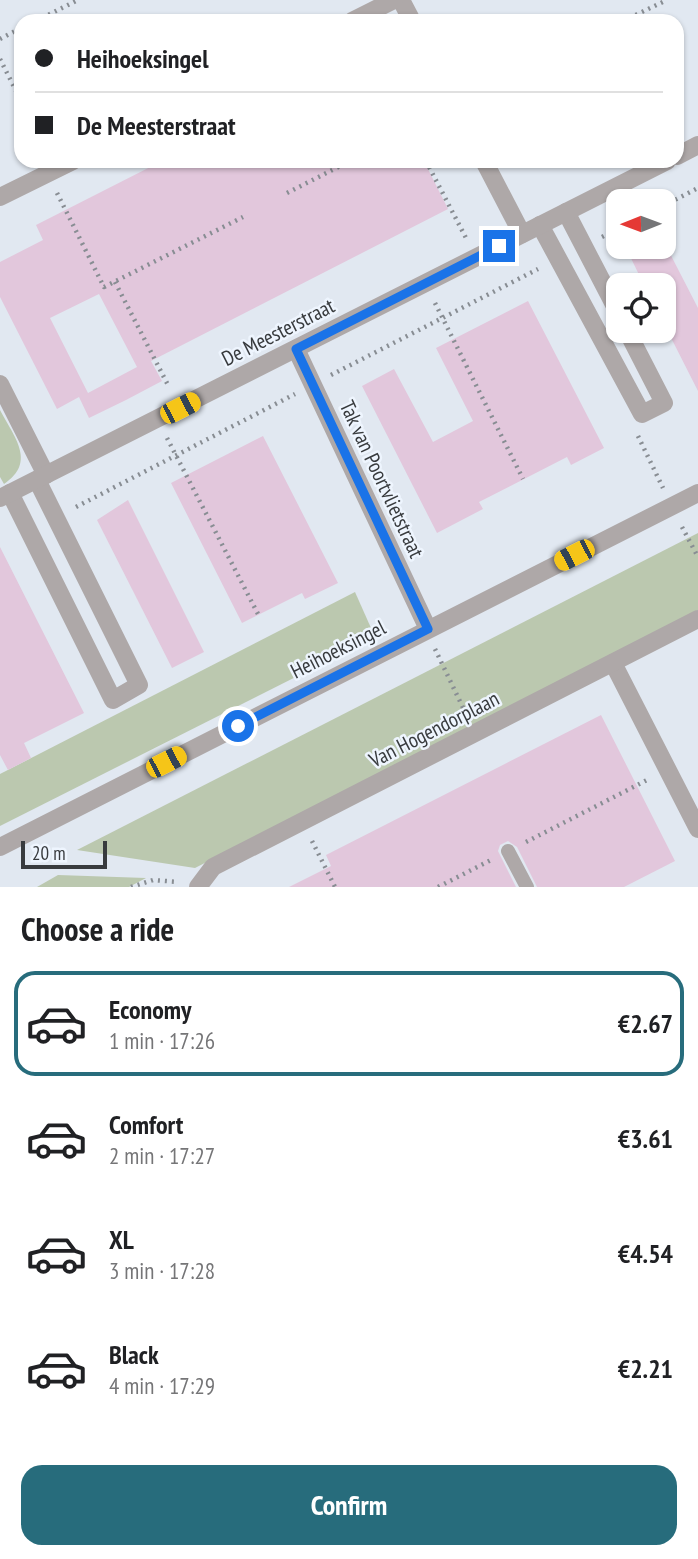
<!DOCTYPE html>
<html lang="en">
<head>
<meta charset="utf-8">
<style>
  body { margin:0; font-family:"PT Sans Narrow",sans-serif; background:#f6f6f6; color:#202124; height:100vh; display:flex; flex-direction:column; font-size:26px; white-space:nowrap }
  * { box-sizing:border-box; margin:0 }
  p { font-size:23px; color:#757577 }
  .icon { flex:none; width:38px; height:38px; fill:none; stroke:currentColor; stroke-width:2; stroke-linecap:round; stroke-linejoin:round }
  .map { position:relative; height:887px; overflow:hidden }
  .side { display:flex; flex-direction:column; background:#fff; flex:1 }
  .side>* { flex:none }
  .top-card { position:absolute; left:14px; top:14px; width:670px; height:154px; border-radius:21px; box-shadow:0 2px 5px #0004; display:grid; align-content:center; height:154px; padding:0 21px; background:#fff }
  .needle { width:46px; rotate:269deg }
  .controls { position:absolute; left:606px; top:189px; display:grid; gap:14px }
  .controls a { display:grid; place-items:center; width:70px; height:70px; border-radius:14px; background:#fff; box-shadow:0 2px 5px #0004; font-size:35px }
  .scale { position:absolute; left:21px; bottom:18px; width:86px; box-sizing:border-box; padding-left:7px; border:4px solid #383b3e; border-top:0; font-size:19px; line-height:24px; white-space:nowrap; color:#383b3e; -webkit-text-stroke:5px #eef5fe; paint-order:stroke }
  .end { position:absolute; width:32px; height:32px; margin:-16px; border:9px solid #1a73e8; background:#fff; box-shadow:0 0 0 4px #fff }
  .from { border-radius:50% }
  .car { position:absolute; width:21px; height:42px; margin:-21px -10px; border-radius:9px; box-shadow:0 0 5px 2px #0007; background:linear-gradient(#f5c518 24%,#345 0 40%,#f5c518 0 76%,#345 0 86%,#f5c518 0) }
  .top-card b { display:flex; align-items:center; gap:24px; height:66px; font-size:26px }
  .top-card b+b { border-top:2px solid #e0e0e0 }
  .top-card i { width:18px; height:18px; background:#202124 }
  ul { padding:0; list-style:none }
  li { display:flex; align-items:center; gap:21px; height:105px; margin:0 14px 10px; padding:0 7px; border:4px solid transparent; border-radius:21px }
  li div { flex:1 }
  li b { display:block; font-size:26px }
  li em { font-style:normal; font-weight:800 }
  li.on { border-color:#276c7c }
  li>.icon { width:63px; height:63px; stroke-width:1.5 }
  h2 { padding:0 21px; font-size:32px; line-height:84px }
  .action { display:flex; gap:14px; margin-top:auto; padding:14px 21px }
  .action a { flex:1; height:80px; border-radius:21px; background:#276c7c; color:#fff; font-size:28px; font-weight:800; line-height:80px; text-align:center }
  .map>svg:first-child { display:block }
</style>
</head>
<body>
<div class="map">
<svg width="698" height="887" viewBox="0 0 698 887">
  <rect width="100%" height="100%" fill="#e1e8f1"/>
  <g fill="#bbc8af">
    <path d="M0 410C14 437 37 462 4 484L0 477Z"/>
    <polygon points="698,533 698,610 195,868 77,850"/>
    <polygon points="355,592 375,637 0,826 0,774"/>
    <polygon points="58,875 146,878 129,887 37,887"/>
  </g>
  <g fill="#e2c7dc" fill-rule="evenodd">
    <path d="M162 161H424L448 209 151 361 162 381 126 400 89 418 79 397 57 409 0 297V262L43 240 36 225ZM99 294 137 367 88 393 50 318Z"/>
    <polygon points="663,240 698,308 698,391 663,322 663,285 644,285 627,250 636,247 663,247"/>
    <polygon points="528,301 604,448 571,465 567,457 479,502 483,509 437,533 362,386 394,369 433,442 473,421 436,348"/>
    <polygon points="263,436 338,583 305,599 302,593 242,623 171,483"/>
    <polygon points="128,500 204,652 172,668 97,520"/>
    <polygon points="0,547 84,713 24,743 31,758 8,770 0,755"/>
    <polygon points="601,715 675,861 624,887 537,887 517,847 508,841 500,845 498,851 516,887 289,887 331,866 326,855"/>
  </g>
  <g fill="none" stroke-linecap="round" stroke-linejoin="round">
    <g stroke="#888d93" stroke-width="4.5" stroke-dasharray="2 5" stroke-linecap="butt">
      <polyline points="36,21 78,0"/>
      <polyline points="623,21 667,0"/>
      <polyline points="0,39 21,28"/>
      <polyline points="0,59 21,101"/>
      <polyline points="426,161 466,238"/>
      <polyline points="57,193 104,287 243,217"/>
      <polyline points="287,193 350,161"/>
      <polyline points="663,206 698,188"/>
      <polyline points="602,237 618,229"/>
      <polyline points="115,282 169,387"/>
      <polyline points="435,303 523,479"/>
      <polyline points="331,375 538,269"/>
      <polyline points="638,436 663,488"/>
      <polyline points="167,438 258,614"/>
      <polyline points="76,507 295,394"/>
      <polyline points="682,527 698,557"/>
      <polyline points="435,649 466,714"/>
      <polyline points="312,841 335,887"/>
      <polyline points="526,842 649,779"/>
      <polyline points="131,887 153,880 178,882"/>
      <polyline points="438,887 491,860"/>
    </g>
    <polyline stroke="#aea8a8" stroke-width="14" points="508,851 527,887"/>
    <g stroke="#aea8a8" stroke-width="18">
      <polyline points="401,0 412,21"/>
      <polyline points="352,21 394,0"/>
      <polyline points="677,156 698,145"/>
      <polyline points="484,161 522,234"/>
      <polyline points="0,197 73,161"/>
      <polyline points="566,212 618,312"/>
      <polyline points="540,225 642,414 664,403 627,331"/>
      <polyline points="296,349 428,629"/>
      <polyline points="0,384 46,475"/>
      <polyline points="10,493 113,700 139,685 37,480"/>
      <polyline points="0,498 667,161"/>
      <polyline points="613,663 698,829"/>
      <polyline points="198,887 213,867 698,619"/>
    </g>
    <polyline stroke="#aea8a8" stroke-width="18" points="0,847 698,493"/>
  </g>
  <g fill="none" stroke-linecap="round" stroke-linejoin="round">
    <polyline stroke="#1a73e8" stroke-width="9" points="238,726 428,629 296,349 499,246"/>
  </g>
  <g text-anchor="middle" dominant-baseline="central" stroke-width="5" stroke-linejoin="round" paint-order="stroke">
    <g font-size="21" fill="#383b3e" stroke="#eef5fe">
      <text transform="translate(278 332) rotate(-27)">De Meesterstraat</text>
      <text transform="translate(382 479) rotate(65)">Tak van Poortvlietstraat</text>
      <text transform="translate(338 649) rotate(-27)">Heihoeksingel</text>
      <text transform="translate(434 729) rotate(-27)">Van Hogendorplaan</text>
    </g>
  </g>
</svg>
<div class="controls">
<a><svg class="needle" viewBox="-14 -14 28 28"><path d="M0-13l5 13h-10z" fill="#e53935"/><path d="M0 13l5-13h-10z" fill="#757577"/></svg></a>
<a><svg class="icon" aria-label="locate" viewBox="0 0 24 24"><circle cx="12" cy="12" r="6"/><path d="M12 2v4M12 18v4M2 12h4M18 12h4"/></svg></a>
</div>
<div class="scale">20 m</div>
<i class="end from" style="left:238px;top:726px"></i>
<i class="end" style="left:499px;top:246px"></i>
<i class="car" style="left:180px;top:408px;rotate:63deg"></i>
<i class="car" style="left:574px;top:555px;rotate:243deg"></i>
<i class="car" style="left:166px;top:762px;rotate:63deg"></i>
<div class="top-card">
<b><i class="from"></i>Heihoeksingel</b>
<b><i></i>De Meesterstraat</b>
</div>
</div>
<section class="side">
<h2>Choose a ride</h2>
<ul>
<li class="on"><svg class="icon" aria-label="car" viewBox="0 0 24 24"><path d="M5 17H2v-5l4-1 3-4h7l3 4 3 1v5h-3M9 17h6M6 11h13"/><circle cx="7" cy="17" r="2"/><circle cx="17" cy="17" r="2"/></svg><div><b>Economy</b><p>1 min · 17:26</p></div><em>€2.67</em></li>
<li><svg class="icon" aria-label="car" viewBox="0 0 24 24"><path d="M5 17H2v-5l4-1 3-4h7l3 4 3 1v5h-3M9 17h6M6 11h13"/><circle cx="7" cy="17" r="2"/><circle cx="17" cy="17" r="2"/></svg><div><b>Comfort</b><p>2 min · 17:27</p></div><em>€3.61</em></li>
<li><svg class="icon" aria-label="car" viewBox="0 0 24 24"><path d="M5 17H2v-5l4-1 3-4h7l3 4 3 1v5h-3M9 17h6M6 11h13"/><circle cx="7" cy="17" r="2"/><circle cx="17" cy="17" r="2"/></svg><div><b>XL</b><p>3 min · 17:28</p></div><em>€4.54</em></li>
<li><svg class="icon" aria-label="car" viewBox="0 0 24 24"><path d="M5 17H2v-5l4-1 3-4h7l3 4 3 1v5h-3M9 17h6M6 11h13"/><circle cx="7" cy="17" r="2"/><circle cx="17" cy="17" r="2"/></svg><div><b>Black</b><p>4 min · 17:29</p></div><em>€2.21</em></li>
</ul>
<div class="action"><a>Confirm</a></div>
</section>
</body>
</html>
